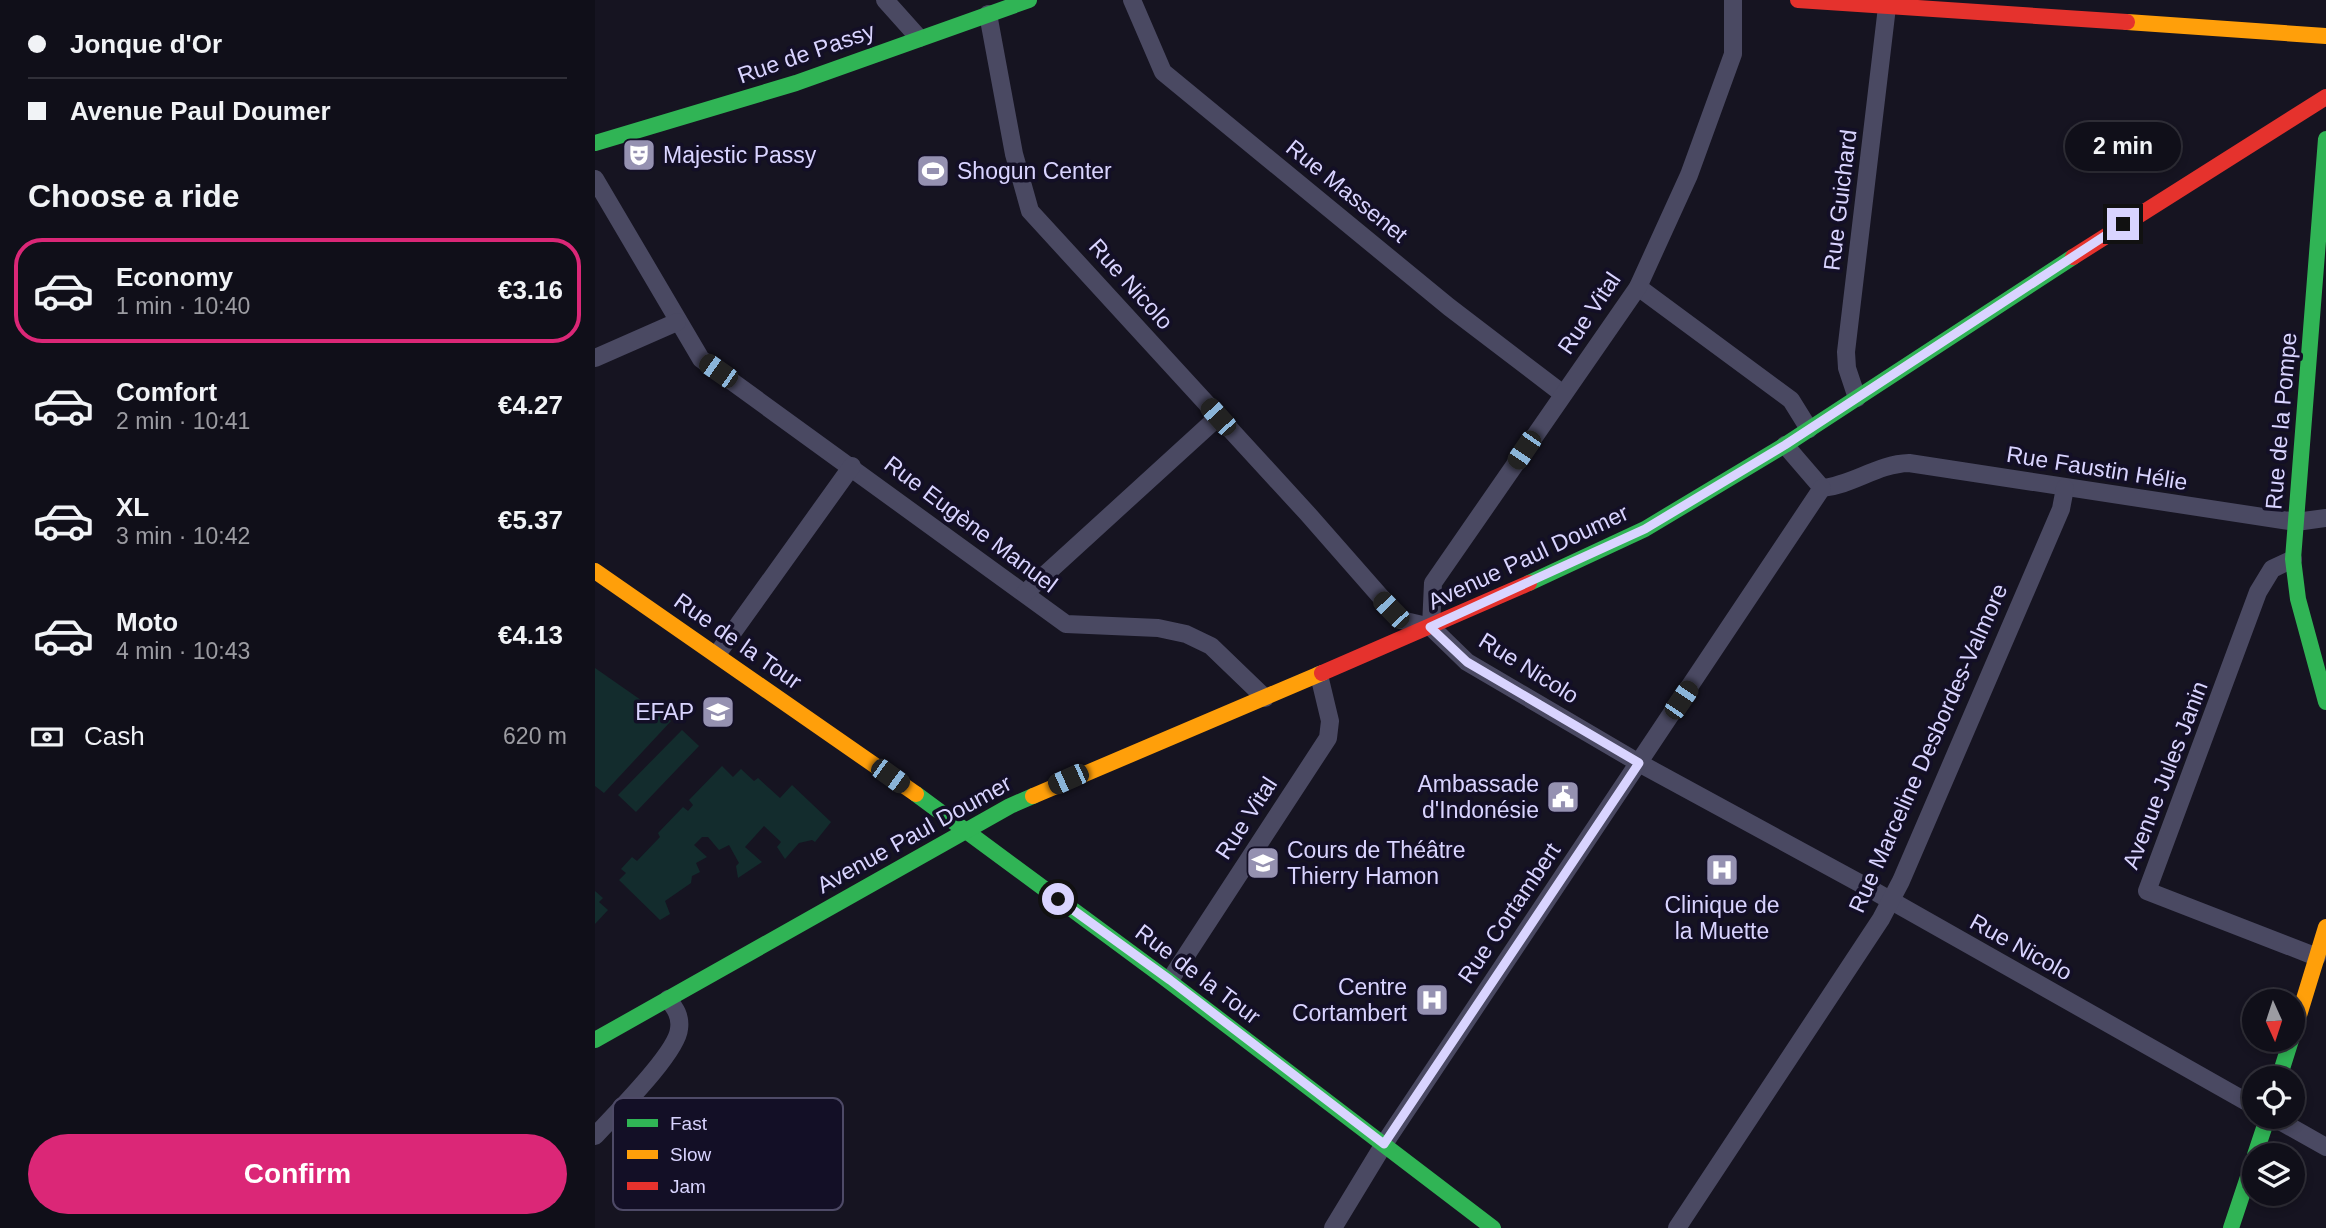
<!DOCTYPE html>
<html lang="en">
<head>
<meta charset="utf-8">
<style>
  body { margin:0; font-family:Arial,sans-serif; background:#191822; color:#f1f3f6; height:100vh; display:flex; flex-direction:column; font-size:26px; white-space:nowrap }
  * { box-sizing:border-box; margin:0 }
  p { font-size:23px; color:#9c9ca2 }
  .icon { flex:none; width:38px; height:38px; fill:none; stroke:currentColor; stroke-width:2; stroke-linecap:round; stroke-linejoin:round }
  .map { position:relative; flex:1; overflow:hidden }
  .drawer { display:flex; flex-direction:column; background:#100f19; width:595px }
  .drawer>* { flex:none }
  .guide { display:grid; align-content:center; height:154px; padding:0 28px; background:#100f19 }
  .needle { width:46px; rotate:177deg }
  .controls { position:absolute; left:1647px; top:989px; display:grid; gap:14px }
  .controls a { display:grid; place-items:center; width:63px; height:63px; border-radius:50%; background:#100f19; box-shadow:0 4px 10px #0003,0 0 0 2px #302f38; font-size:35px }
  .end { position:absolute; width:32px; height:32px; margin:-16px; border:9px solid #d9d4ff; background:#111; box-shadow:0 0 0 4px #111 }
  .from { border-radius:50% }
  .bubble { position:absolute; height:49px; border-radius:24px; background:#100f19; box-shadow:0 4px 10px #0003,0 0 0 2px #302f38; font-size:23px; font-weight:800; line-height:49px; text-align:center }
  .car { position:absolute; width:21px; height:42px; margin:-21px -10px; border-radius:9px; box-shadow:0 0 5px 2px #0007; background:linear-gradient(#222 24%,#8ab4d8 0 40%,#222 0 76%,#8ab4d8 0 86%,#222 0) }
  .guide b { display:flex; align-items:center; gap:24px; height:66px; font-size:26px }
  .guide b+b { border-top:2px solid #302f38 }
  .guide i { width:18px; height:18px; background:#f1f3f6 }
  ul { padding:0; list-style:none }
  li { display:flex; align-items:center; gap:21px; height:105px; margin:0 14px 10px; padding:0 14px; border:4px solid transparent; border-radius:28px }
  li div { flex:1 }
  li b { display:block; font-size:26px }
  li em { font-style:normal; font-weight:800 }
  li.selected { border-color:#db2777 }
  li>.icon { width:63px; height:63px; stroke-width:1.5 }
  h2 { padding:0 28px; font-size:32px; line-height:84px }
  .pay { display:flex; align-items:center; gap:18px; height:77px; padding:0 28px; font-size:26px }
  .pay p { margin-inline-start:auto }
  .button { display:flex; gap:14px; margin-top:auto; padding:14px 28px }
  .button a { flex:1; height:80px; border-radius:42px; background:#db2777; color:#fff; font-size:28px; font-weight:800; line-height:80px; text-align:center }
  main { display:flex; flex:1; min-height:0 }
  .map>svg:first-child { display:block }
</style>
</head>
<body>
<main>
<section class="drawer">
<div class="guide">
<b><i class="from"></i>Jonque d'Or</b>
<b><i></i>Avenue Paul Doumer</b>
</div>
<h2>Choose a ride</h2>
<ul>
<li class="selected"><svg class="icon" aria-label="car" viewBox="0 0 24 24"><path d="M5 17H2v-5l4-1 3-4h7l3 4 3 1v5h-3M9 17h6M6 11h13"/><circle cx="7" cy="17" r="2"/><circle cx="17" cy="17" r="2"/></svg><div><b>Economy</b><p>1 min · 10:40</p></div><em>€3.16</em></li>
<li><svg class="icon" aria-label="car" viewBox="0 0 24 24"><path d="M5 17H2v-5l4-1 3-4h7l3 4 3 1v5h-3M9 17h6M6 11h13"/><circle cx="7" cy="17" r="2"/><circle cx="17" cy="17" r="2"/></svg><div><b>Comfort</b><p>2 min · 10:41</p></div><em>€4.27</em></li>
<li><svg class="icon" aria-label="car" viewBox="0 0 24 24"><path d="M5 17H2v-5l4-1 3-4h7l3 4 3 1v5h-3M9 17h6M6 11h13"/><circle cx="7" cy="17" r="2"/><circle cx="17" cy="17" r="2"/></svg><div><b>XL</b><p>3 min · 10:42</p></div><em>€5.37</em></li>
<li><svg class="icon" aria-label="car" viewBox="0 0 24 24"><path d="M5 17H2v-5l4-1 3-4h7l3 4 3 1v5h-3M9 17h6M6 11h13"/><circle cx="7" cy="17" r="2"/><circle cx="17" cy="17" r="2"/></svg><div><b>Moto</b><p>4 min · 10:43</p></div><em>€4.13</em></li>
</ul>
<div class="pay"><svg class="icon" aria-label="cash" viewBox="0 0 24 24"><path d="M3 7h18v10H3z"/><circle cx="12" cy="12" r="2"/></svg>Cash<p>620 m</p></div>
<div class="button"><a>Confirm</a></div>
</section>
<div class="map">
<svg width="1731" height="1228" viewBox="0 0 1731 1228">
  <rect width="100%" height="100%" fill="#161421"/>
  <g fill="#132c2d">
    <polygon points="0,668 76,721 9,793 0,786"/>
    <polygon points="87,730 104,746 41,812 23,795"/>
    <polygon points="127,766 138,777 146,769 159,781 163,778 185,798 197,785 236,822 220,842 217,840 204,843 190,859 182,847 186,842 169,826 150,847 167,862 143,878 141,866 144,863 134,845 124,850 113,837 107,837 99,845 112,857 101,863 105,872 97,876 96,883 70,901 75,914 65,920 24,880 31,873 26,869 37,857 42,861 65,837 63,833 88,807 93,811 98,805 94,800"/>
    <polygon points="0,891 8,898 4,902 13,910 0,924"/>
  </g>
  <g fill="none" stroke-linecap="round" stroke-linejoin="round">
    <g stroke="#4a4962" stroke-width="18">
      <polyline points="290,0 324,38"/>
      <polyline points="537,0 568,72 854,307 968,394"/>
      <polyline points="393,14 419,154 435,211 712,513 806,620 836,627 872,662 1044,763 1279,891 1659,1106"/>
      <polyline points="0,179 106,359 471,624 563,628 591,634 616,646 670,698"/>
      <polyline points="1043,287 1196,400 1214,429"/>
      <polyline points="0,358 82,322"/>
      <polyline points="1262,398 1252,368 1251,352 1292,7"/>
      <path d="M1190 445 1227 488C1258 485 1282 464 1314 463L1701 522 1731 518"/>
      <polyline points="1698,559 1677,569 1663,592 1552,891 1722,957"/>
      <polyline points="430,593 623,417"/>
      <polyline points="836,627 838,583 1043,287 1094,175 1138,54 1138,0"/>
      <polyline points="123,653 257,466"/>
      <polyline points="575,980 733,738 735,721 724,675"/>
      <polyline points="1676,1116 1731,1147"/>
      <path d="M0 1136C19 1115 82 1053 84 1029 86 1016 80 1008 73 999"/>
      <polyline points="738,1228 789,1144 1227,488"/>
      <polyline points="1082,1228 1286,919 1306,881 1466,509 1470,488"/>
    </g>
    <g stroke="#30b455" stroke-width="16">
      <polyline points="1731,139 1698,559 1703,599 1731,702"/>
      <polyline points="0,143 201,83 434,0"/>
      <polyline points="934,583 1050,529 1190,445 1478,257"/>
      <polyline points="321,794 566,975 898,1228"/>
      <polyline points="0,1040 415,806 438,796"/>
      <polyline points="1684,1078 1696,1040"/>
      <polyline points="1660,1155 1673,1116"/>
      <polyline points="1636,1228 1659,1159"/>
    </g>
    <g stroke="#ff9f0a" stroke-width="16">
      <polyline points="1532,22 1731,36"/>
      <polyline points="0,571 321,794"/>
      <polyline points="438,796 727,673"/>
      <polyline points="1698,1035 1731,927"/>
    </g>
    <g stroke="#e5322d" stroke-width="16">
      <polyline points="1203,0 1532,22"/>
      <polyline points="1478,257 1731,97"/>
      <polyline points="727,673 934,583"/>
    </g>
  </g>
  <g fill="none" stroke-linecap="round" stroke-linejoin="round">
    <polyline stroke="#d9d4ff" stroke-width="9" points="463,899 575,980 789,1144 1044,763 872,662 835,627 1050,529 1190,445 1528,224"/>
  </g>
  <defs>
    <symbol id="theatre-square" viewBox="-11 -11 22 22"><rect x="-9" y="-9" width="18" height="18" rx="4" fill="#9591b1" stroke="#130f26"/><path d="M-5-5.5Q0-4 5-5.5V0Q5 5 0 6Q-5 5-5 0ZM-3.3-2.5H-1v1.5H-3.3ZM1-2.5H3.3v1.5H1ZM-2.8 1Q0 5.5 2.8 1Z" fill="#fff"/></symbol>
    <symbol id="stadium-square" viewBox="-11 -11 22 22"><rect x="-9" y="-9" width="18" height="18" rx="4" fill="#9591b1" stroke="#130f26"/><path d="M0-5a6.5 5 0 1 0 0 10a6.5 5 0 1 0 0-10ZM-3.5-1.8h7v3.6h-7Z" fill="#fff"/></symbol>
    <symbol id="university-square" viewBox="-11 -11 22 22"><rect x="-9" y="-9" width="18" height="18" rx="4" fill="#9591b1" stroke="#130f26"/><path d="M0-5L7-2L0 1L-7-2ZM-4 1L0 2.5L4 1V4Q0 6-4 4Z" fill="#fff"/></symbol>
    <symbol id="civic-square" viewBox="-11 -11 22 22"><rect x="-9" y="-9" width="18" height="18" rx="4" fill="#9591b1" stroke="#130f26"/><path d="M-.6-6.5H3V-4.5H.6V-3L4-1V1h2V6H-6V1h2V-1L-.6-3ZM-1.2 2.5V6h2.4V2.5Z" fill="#fff"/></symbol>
    <symbol id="hospital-square" viewBox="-11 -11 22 22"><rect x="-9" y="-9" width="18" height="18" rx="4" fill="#9591b1" stroke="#130f26"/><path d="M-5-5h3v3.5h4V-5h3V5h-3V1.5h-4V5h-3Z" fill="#fff"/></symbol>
  </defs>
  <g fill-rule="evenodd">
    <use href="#theatre-square" x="25" y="136" width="38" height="38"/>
    <use href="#stadium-square" x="319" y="152" width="38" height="38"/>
    <use href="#university-square" x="104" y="693" width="38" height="38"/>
    <use href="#civic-square" x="949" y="778" width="38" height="38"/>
    <use href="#university-square" x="649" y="844" width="38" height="38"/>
    <use href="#hospital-square" x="1108" y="851" width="38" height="38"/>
    <use href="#hospital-square" x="818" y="981" width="38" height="38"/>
  </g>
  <g text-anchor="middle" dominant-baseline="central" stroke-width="7" stroke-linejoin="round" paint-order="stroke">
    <g font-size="23" fill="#d9d4ff" stroke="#130f26">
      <text transform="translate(211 53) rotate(-19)">Rue de Passy</text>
      <text transform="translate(752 191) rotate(39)">Rue Massenet</text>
      <text transform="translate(1245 200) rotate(-83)">Rue Guichard</text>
      <text transform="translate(536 284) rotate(48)">Rue Nicolo</text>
      <text transform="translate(994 313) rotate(-56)">Rue Vital</text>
      <text transform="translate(1686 421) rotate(-85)">Rue de la Pompe</text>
      <text transform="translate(1502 468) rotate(9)">Rue Faustin Hélie</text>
      <text transform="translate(376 524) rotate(37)">Rue Eugène Manuel</text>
      <text transform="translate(933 557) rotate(-25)">Avenue Paul Doumer</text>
      <text transform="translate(143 641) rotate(35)">Rue de la Tour</text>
      <text transform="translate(934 668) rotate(32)">Rue Nicolo</text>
      <text transform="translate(1333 748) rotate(-66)">Rue Marceline Desbordes-Valmore</text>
      <text transform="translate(1570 775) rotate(-69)">Avenue Jules Janin</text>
      <text transform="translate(651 818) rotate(-57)">Rue Vital</text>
      <text transform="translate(319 834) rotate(-29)">Avenue Paul Doumer</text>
      <text transform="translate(914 913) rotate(-56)">Rue Cortambert</text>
      <text transform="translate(1426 947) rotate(29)">Rue Nicolo</text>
      <text transform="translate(603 974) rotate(37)">Rue de la Tour</text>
    </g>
    <g font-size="23" fill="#d9d4ff" stroke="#130f26" text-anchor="start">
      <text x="68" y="155">Majestic Passy</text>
      <text x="362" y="171">Shogun Center</text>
      <text x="99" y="712" text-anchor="end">EFAP</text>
      <text x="944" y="784" text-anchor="end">Ambassade<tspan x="944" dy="26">d'Indonésie</tspan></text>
      <text x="692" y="850">Cours de Théâtre<tspan x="692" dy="26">Thierry Hamon</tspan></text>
      <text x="1127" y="905" text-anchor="middle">Clinique de<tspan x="1127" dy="26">la Muette</tspan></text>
      <text x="812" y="987" text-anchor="end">Centre<tspan x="812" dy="26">Cortambert</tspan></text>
    </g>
  </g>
  <rect x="18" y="1098" width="230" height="112" rx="10" fill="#130f26" stroke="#4e4a67" stroke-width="2"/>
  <rect x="32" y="1119" width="31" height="8" fill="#30b455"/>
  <rect x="32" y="1150" width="31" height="9" fill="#ff9f0a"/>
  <rect x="32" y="1182" width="31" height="8" fill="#e5322d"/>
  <g font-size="19" fill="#d9d4ff">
    <text x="75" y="1130">Fast</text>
    <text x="75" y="1161">Slow</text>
    <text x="75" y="1193">Jam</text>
  </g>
</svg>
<div class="controls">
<a><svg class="needle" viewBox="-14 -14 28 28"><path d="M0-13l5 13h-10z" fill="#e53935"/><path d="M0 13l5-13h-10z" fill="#9c9ca2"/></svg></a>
<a><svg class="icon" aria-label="locate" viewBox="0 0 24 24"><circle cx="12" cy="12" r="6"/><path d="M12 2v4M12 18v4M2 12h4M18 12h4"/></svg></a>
<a><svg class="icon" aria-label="layers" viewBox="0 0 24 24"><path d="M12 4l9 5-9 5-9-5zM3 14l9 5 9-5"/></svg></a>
</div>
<i class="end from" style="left:463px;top:899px"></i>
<i class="end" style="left:1528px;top:224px"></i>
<div class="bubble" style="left:1470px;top:122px;width:116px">2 min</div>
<i class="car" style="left:123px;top:371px;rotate:305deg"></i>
<i class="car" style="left:623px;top:417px;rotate:318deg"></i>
<i class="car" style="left:929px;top:450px;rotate:214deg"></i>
<i class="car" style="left:796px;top:610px;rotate:316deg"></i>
<i class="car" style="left:1086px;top:700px;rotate:34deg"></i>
<i class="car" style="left:295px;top:776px;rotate:126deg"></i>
<i class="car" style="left:473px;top:779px;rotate:246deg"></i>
</div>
</main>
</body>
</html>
